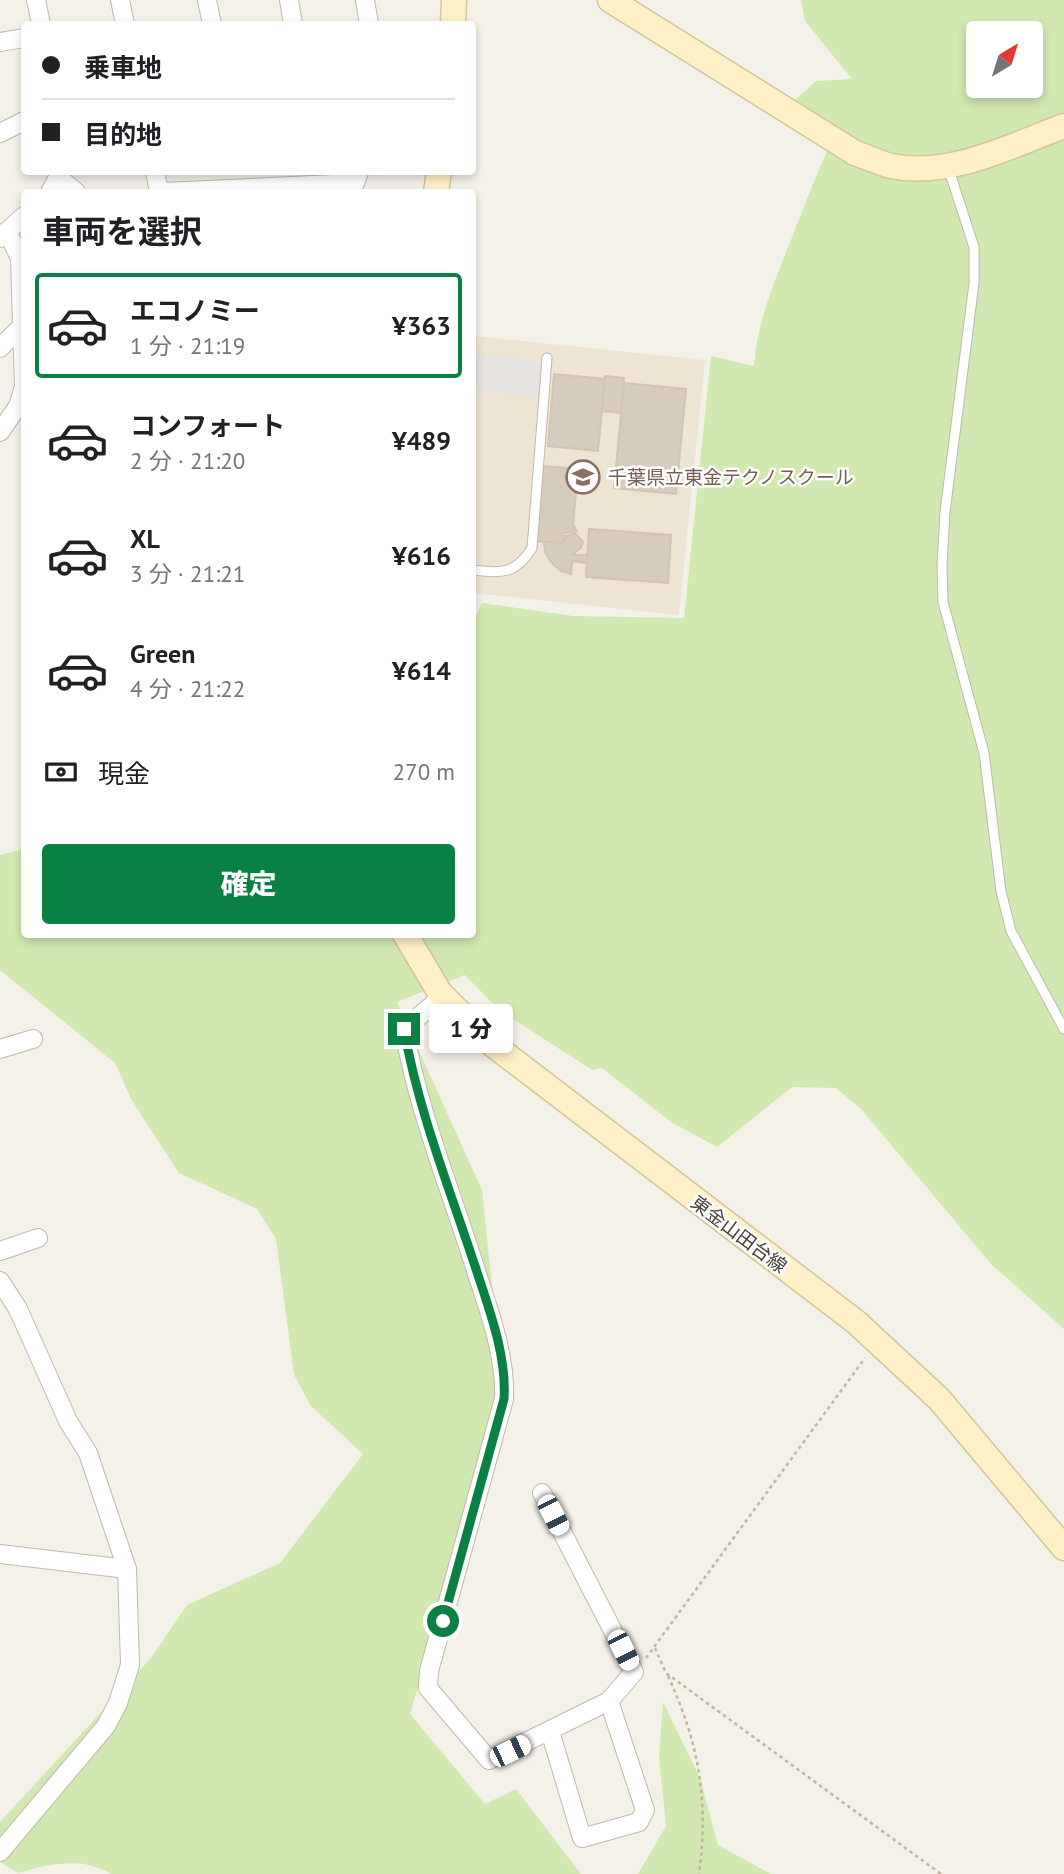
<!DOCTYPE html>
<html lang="ja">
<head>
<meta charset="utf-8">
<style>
  body { margin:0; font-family:"PT Sans","Noto Sans JP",sans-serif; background:#f2f2f2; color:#202124; height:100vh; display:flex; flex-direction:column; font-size:26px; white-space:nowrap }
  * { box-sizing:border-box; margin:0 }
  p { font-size:23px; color:#757577 }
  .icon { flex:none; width:38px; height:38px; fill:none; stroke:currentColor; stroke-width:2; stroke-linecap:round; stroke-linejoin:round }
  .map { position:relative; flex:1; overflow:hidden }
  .side { position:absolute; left:21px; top:189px; width:455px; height:749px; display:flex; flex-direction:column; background:#fff; border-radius:7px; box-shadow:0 4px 10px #0003 }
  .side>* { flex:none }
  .guide { position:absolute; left:21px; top:21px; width:455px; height:154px; border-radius:7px; box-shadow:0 4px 10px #0003; display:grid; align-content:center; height:154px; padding:0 21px; background:#fff }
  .needle { width:46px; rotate:38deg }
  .buttons { position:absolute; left:966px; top:21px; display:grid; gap:14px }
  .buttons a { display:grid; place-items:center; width:77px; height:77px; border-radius:7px; background:#fff; box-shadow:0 4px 10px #0003; font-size:35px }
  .end { position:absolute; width:32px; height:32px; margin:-16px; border:9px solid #0b8043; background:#fff; box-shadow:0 0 0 4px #fff }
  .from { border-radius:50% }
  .bubble { position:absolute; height:49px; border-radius:7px; background:#fff; box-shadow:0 4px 10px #0003; font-size:23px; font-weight:800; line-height:49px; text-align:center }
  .car { position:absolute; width:21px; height:42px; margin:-21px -10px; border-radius:9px; box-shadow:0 0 5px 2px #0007; background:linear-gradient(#fff 24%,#345 0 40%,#fff 0 76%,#345 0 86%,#fff 0) }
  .guide b { display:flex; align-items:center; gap:24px; height:66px; font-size:26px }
  .guide b+b { border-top:2px solid #e0e0e0 }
  .guide i { width:18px; height:18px; background:#202124 }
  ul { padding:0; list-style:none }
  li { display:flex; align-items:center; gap:21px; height:105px; margin:0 14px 10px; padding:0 7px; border:4px solid transparent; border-radius:7px }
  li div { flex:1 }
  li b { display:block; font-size:26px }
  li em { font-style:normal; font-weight:800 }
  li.current { border-color:#0b8043 }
  li>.icon { width:63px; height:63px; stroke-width:1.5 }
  h2 { padding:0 21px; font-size:32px; line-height:84px }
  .pay { display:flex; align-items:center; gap:18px; height:77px; padding:0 21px; font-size:26px }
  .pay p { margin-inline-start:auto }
  .cta { display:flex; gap:14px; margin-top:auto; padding:14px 21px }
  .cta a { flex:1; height:80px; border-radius:7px; background:#0b8043; color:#fff; font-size:28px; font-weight:800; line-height:80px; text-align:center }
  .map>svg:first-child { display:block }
</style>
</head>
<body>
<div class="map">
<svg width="1064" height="1874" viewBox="0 0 1064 1874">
  <rect width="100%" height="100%" fill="#f4f1e9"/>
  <polygon fill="#ede5d2" points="473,336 705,360 679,615 473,593"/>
  <g fill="#d1e9b1" fill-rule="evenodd">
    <path d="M801 0H1064V1329L991 1264 861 1109 836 1088 792 1087 717 1147 671 1122 602 1068 592 1070 499 1010 465 975 397 1002 482 1190 504 1399 410 1714 485 1804 516 1789 581 1874H111C83 1856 48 1864 18 1873L0 1862V1822L151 1658 187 1605 280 1563 363 1454 311 1406 294 1375 276 1239 257 1209 179 1173 132 1101 115 1063 0 970V855L24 849V934H472L473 622 482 603 573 616 684 618 711 356 754 366C757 319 777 276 794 232 808 197 820 162 839 129L794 101 816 81 852 79 805 21ZM978 33H1031V86H978Z"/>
    <polygon points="663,1702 700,1778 718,1845 771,1874 638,1874 666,1826 659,1757"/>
  </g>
  <polygon fill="#e6e3e0" points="473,354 542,361 538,397 473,390"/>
  <g fill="#d6ccbe" stroke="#d1c4b1" stroke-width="2">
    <polygon points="554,374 605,379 598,451 548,446"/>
    <polygon points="605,376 624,378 621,413 602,411"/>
    <polygon points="624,383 686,389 676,494 614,488"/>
    <polygon points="543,466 578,469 573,525 577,531 564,533 563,543 536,541"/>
    <polygon points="589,529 671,535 668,583 586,577"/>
    <polygon points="575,533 583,542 581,548 572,555 587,555 587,563 572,561 571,574 561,571 551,562 545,552 544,542 563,543 566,536"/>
  </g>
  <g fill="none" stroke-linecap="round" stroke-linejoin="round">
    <defs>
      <g id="lane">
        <polyline points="948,167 974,247 974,283 945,512 942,565 943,602 984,753 1001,891 1011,931 1064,1029"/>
        <path d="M472 570C502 573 515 575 532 548L547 358"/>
      </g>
      <g id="street">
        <polyline points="36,0 41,24"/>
        <polyline points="120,0 125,24"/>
        <polyline points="207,0 212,24"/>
        <polyline points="289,0 293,24"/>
        <polyline points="365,0 369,24"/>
        <polyline points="0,42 24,38"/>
        <polyline points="0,133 24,121"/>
        <polyline points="155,172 159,192"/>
        <polyline points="59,178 76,192"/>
        <polyline points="50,192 61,172"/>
        <polyline points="163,192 355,183 359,172"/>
        <polyline points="0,238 24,216"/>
        <polyline points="0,348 24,324"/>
        <polyline points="0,432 18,406 24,387 20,258 7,231"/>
        <path d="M443 996 404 1029C418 1112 452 1193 477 1274 490 1313 506 1358 504 1399L429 1671 428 1688 489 1760 609 1701 634 1672 542 1493"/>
        <polyline points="0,1049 33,1039"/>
        <polyline points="0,1251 38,1238"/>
        <polyline points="0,1281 18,1309 68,1421 88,1453 127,1569 130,1665 118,1703 106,1726 0,1852"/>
        <polyline points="0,1554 127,1569"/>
        <polyline points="550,1731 582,1838 639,1822 645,1810 609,1701"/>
      </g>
      <g id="secondary">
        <path d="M610 0 855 153C867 157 879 163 891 166 950 178 1010 146 1064 126"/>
        <polyline points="453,24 454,0"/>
        <polyline points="436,192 439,172"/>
        <polyline points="405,934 440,993 488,1041 856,1322 939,1399 1064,1548"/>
      </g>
    </defs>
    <use href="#lane" stroke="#c0b8ab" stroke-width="11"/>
    <use href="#street" stroke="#c0b8ab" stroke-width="20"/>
    <use href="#secondary" stroke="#d5c498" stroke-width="27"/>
    <g stroke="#c2b49c" stroke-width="2.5" stroke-dasharray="3.5 3.5" stroke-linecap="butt">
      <polyline points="655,1648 666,1673 941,1874"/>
      <polyline points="646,1658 865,1358"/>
      <path d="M668 1676C699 1744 709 1799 699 1874"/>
    </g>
    <use href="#lane" stroke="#fff" stroke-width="9"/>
    <use href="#street" stroke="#fff" stroke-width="18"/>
    <use href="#secondary" stroke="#fff0c8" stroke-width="24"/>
  </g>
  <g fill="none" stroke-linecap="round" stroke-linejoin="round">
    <path stroke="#0b8043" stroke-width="9" d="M404 1029C418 1110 450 1190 476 1269 489 1309 507 1356 504 1399L443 1621"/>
  </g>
  <defs>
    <symbol id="university-ring" viewBox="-11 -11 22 22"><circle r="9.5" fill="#fff" stroke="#8d6e63" stroke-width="1.5"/><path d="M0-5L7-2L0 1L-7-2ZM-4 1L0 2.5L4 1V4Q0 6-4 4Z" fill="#8d6e63"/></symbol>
  </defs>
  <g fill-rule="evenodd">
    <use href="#university-ring" x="564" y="458" width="38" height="38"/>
  </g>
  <g text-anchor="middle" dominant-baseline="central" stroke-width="5" stroke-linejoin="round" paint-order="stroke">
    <g font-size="19" fill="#785e54" stroke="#fff" text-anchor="start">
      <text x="608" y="477">千葉県立東金テクノスクール</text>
    </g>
    <g font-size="19" fill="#484137" stroke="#fff">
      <text transform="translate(739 1234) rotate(37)">東金山田台線</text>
    </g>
  </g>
</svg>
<div class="buttons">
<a><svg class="needle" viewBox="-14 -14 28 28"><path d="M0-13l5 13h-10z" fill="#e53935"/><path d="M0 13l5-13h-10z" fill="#757577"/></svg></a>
</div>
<i class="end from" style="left:443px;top:1621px"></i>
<i class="end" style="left:404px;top:1029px"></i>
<div class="bubble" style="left:429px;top:1004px;width:84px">1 分</div>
<i class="car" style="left:553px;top:1515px;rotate:153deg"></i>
<i class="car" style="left:623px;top:1650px;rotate:153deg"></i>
<i class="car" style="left:510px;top:1751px;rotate:64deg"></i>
<div class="guide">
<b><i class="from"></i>乗車地</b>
<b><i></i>目的地</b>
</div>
<section class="side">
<h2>車両を選択</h2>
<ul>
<li class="current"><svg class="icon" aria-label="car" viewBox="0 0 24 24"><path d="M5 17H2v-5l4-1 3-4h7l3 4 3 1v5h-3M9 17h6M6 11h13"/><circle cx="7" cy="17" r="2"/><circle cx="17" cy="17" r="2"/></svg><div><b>エコノミー</b><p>1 分 · 21:19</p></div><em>¥363</em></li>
<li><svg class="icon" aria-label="car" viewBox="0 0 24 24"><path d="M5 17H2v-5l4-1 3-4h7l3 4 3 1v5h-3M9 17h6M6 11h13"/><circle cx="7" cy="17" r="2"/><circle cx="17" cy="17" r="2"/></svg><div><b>コンフォート</b><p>2 分 · 21:20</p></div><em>¥489</em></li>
<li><svg class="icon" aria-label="car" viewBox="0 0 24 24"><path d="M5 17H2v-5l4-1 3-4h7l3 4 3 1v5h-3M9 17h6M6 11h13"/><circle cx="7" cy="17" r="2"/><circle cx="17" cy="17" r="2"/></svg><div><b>XL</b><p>3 分 · 21:21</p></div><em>¥616</em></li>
<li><svg class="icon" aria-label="car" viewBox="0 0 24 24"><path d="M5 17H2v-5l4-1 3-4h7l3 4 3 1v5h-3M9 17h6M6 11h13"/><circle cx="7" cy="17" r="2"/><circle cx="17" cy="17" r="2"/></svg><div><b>Green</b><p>4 分 · 21:22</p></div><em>¥614</em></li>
</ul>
<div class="pay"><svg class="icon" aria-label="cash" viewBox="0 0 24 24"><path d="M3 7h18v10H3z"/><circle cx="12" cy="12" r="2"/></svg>現金<p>270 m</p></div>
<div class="cta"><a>確定</a></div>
</section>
</div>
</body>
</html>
